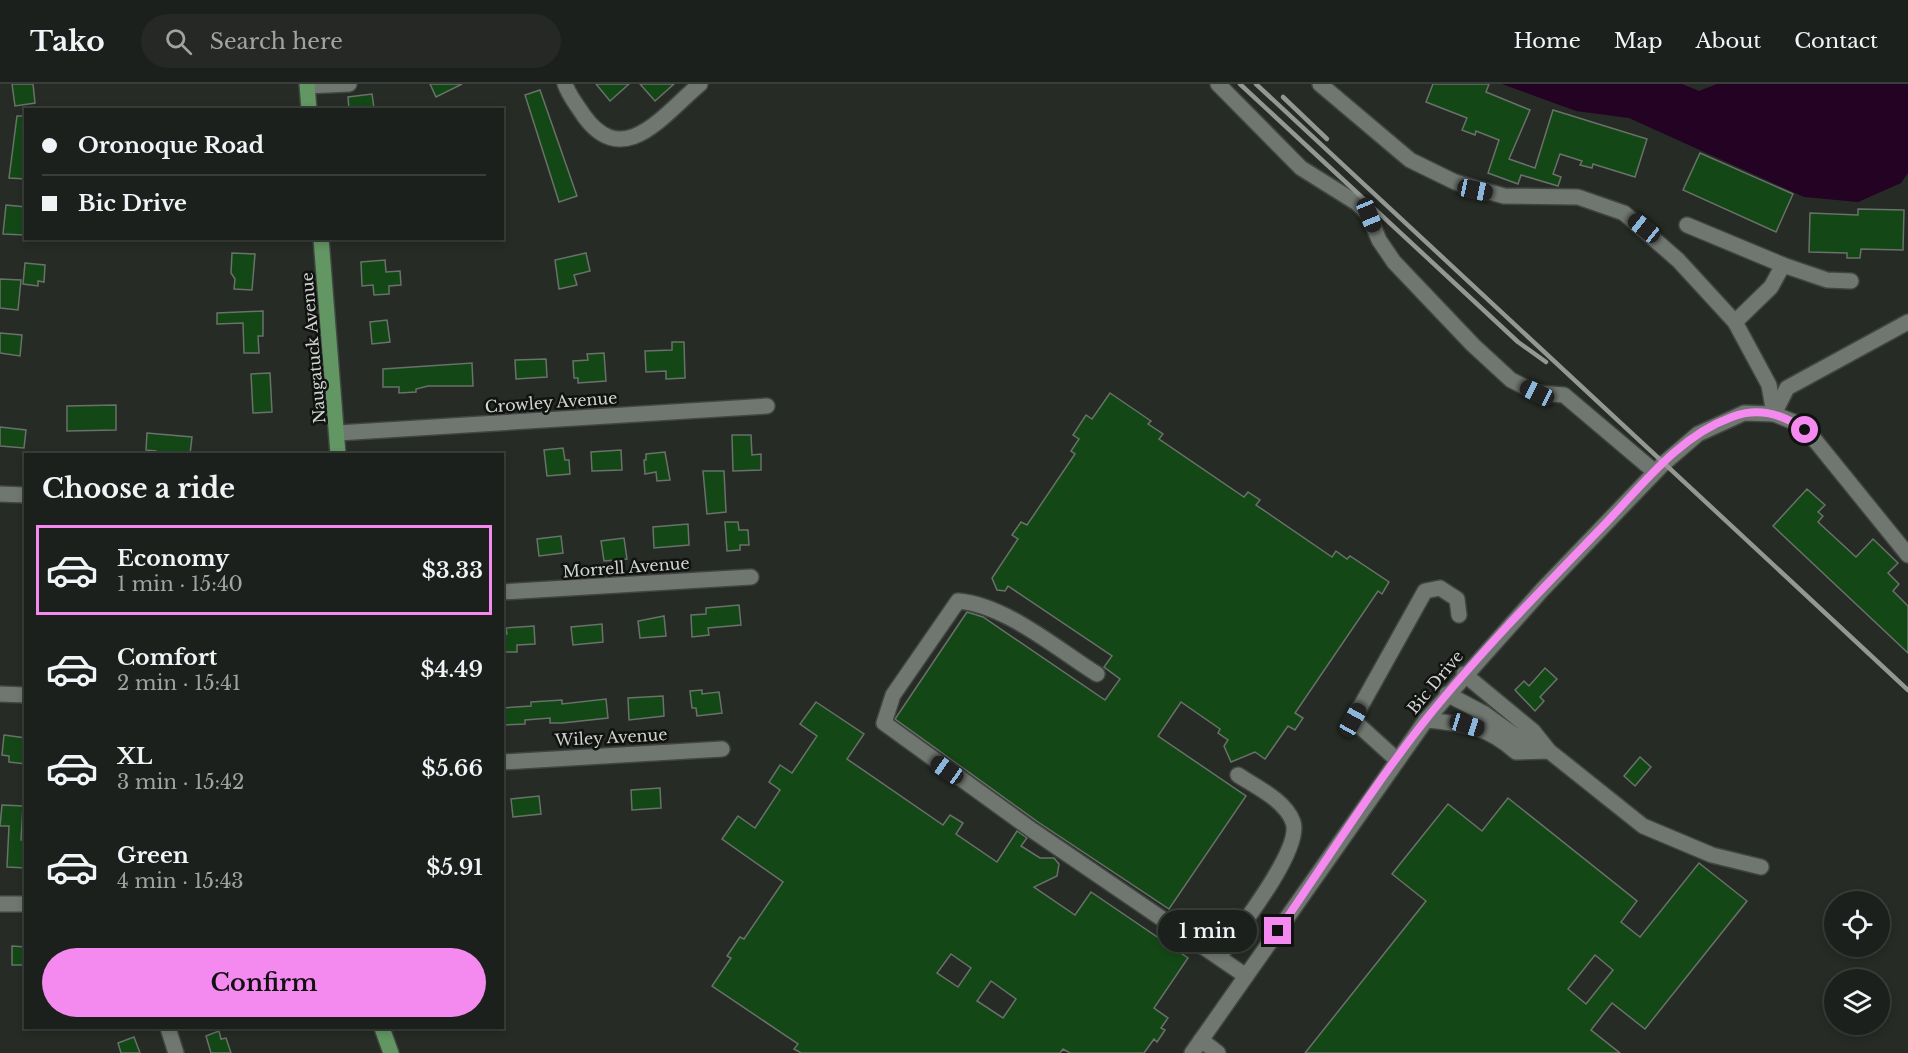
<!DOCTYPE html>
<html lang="en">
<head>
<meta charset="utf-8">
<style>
  body { margin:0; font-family:"Libre Baskerville",serif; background:#252825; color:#f1f3f6; height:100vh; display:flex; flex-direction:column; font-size:22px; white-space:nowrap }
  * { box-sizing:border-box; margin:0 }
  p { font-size:20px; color:#a0a3a3 }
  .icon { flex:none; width:33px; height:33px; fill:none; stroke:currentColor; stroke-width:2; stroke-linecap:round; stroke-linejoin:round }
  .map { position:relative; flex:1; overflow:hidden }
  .panel { position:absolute; left:24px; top:369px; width:480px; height:576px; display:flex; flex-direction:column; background:#1c201c; border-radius:0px; box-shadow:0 3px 9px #0003,0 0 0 2px #3a3e3b }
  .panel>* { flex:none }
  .guide { position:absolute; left:24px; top:24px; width:480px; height:132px; border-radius:0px; box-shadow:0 3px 9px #0003,0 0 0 2px #3a3e3b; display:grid; align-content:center; height:132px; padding:0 18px; background:#1c201c }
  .tools { position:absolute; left:1824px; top:807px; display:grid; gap:12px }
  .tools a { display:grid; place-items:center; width:66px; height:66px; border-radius:50%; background:#1c201c; box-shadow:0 3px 9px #0003,0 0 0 2px #3a3e3b; font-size:30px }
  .end { position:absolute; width:27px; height:27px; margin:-14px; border:8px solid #f489f0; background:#111; box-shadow:0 0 0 3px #111 }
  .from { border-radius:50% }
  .bubble { position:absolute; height:42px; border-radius:21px; background:#1c201c; box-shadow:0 3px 9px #0003,0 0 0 2px #3a3e3b; font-size:20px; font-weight:600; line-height:42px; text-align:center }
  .car { position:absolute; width:18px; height:36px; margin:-18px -9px; border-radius:8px; box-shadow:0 0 4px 2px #0007; background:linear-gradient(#222 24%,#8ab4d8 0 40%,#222 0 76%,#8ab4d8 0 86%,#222 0) }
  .guide b { display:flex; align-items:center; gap:21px; height:57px; font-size:22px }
  .guide b+b { border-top:2px solid #3a3e3b }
  .guide i { width:15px; height:15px; background:#f1f3f6 }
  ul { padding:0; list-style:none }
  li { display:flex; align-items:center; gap:18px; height:90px; margin:0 12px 9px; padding:0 6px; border:3px solid transparent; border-radius:0px }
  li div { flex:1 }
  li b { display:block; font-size:22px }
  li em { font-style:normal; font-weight:600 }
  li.on { border-color:#f489f0 }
  li>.icon { width:54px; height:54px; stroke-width:1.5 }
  h2 { padding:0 18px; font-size:27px; line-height:72px }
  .button { display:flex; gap:12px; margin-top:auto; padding:12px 18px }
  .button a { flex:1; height:69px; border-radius:36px; background:#f489f0; color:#111; font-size:24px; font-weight:600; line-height:69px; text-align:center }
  header { display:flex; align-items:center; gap:36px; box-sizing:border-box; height:84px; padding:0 30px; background:#1c201c; border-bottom:2px solid #3a3e3b }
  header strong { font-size:28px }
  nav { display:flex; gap:33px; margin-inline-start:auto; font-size:21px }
  .search { width:420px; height:54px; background:#252825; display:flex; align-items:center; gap:15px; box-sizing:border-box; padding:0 21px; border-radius:33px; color:#a0a3a3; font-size:22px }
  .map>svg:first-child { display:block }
</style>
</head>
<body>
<header>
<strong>Tako</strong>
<div class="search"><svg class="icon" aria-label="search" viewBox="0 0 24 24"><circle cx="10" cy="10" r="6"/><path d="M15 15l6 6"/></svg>Search here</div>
<nav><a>Home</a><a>Map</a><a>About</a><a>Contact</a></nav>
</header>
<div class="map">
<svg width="1908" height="969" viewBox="0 0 1908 969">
  <rect width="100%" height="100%" fill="#262b25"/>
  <polygon fill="#230223" points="1502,0 1682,0 1699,7 1717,0 1908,0 1908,89 1901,99 1858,118 1804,113 1629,34 1576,27"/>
  <g fill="#134816" stroke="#6a706a" stroke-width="1.5" fill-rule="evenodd">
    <polygon points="12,0 33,0 35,19 15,22"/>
    <polygon points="430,0 462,0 436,13"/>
    <polygon points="596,0 629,0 610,17"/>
    <polygon points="640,0 674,0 655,17"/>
    <polygon points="1433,0 1489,0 1486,8 1530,26 1509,75 1535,84 1553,26 1647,55 1635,93 1593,80 1592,84 1580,81 1582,77 1560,70 1553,90 1561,93 1558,102 1521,91 1518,100 1488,89 1499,56 1476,47 1475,51 1462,46 1467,34 1426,18"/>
    <polygon points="540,6 577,112 559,118 525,11"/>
    <polygon points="372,10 374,24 349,26 348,13"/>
    <polygon points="17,32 26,32 26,95 9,94"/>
    <polygon points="1700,69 1793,110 1776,148 1683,106"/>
    <polygon points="6,121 26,123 24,151 3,150"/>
    <polygon points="1858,125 1904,126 1903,166 1861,165 1860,174 1847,174 1847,169 1809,168 1810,129 1858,131"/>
    <polygon points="232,169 255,170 252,206 234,205 235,195 231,189"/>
    <polygon points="586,169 590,187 574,191 577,201 559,205 555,176"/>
    <polygon points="385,176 386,188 400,187 401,201 389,202 389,210 374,211 373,201 362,202 361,178"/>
    <polygon points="25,179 45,181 44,198 38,197 38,202 23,200"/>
    <polygon points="0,195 21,196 18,226 0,224"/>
    <polygon points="263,227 263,252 258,252 259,269 244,269 243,239 217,240 217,229"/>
    <polygon points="387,236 390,258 372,260 370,238"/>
    <polygon points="0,249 22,251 20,272 0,269"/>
    <polygon points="672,258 684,258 685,294 666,295 666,287 646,288 645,267 672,266"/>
    <polygon points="604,269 606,297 578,299 578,294 574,294 573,277 588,276 587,270"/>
    <polygon points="546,275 547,293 516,295 515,276"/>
    <polygon points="472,279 473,302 428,302 416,305 416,308 399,309 399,303 383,303 383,285"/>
    <polygon points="270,289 272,328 253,329 251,290"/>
    <polygon points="1110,309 1151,337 1148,340 1163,350 1159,355 1244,413 1248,408 1260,416 1256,421 1332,473 1336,467 1347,475 1350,472 1389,498 1382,510 1378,507 1295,629 1303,634 1295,646 1288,642 1265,675 1255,668 1231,678 1224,662 1228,656 1218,649 1220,645 1181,618 1158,652 1246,712 1169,825 1038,738 895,635 967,528 983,533 1105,616 1120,595 1104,583 1112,572 1008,502 1005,507 997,506 992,494 1018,455 1012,451 1021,438 1027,441 1075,370 1071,367 1079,355 1073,351 1086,331 1092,335"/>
    <polygon points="116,321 116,346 67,347 67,322"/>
    <polygon points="0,343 26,346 24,364 0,362"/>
    <polygon points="147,349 192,353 190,370 156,369 156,367 146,366"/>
    <polygon points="732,351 751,351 752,371 761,370 761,386 733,387"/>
    <polygon points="563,364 565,376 569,376 570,390 547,392 544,366"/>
    <polygon points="621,366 622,386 592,387 591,368"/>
    <polygon points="665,368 670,396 657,397 656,388 645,390 644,376 646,376 646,370"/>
    <polygon points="703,387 724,387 726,428 707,430"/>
    <polygon points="1807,405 1825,421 1818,428 1823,432 1818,438 1856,473 1873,455 1898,479 1888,489 1899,500 1893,507 1908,522 1908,569 1773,442"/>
    <polygon points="725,438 738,438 739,446 748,446 749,461 740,461 740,466 727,467"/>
    <polygon points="688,440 689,461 654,464 653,443"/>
    <polygon points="561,452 563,469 539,472 537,455"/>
    <polygon points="624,454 627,475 604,477 601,457"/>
    <polygon points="739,521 741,541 708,544 709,551 692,553 691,531 706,530 706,524"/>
    <polygon points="664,532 666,552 640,554 638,537"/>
    <polygon points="602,540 603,558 573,561 571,543"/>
    <polygon points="534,542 535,560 517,561 517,568 502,568 502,551 507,550 506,544"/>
    <polygon points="1545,584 1557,595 1540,613 1544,617 1535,627 1515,606 1524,597 1529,602"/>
    <polygon points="702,606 702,610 719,608 722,629 697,632 696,624 692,624 690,607"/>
    <polygon points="663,612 664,632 629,636 628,614"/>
    <polygon points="606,615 608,634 562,639 550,639 550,634 525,636 525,640 502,641 502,624 531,622 531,618 562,616 562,620"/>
    <path d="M816 618 864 650 847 675 943 741 950 731 963 739 956 750 997 778 1017 747 1027 754 1021 762 1040 774H1054L1059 780 1057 792 1034 803 1075 831 1091 808 1188 874 1154 924 1168 934 1161 944 1165 946 1157 958 1154 955 1144 969H1070L1063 965 1060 969H801L794 965 798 960 712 902 731 874 727 872 740 853 744 855 783 798 722 755 738 732 755 744 780 706 769 698 780 681 792 689 817 652 800 640ZM951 870 971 884 958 903 937 889ZM991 897 1016 915 1003 934 977 917Z"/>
    <polygon points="4,651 26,654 26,680 9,678 9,672 2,671"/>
    <polygon points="1640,673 1651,683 1635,702 1624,692"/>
    <polygon points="660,704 661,724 632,726 631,706"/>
    <polygon points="539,712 541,730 513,733 511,715"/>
    <path d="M1508 714 1637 817 1621 838 1640 853 1699 779 1747 817 1645 945 1612 919 1591 946 1620 969H1305L1426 817 1392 790 1448 720 1482 747ZM1595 871 1613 886 1586 920 1568 905Z"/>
    <polygon points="2,721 23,722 21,756 26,757 26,784 7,783 9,742 0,742"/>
    <polygon points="12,862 26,863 26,881 12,881"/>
    <polygon points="219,947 221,955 226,954 231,969 211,969 206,952"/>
    <polygon points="134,953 140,969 121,969 118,959"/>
  </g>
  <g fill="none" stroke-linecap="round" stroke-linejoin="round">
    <defs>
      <g id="minor">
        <path d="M565 0C569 12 577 21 584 32 624 87 664 30 700 0"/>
        <polyline points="1218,0 1301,84 1357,119 1369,131 1379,156 1394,178 1473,261 1511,296 1537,309 1564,311 1655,388"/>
        <polyline points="1320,0 1410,76 1455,98 1504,112 1578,113 1624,129 1678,176 1735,238 1769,301 1774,330"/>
        <polyline points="308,2 349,0"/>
        <polyline points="1687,141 1783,181"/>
        <polyline points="1735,238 1771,203 1783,181 1827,196 1851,197"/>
        <polyline points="1774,330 1787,304 1908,238"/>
        <polyline points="338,349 767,322"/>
        <polyline points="0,410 26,411"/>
        <polyline points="502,508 751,493"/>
        <path d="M1097 590C1057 565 1006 521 958 517L893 611 884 639 1032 746 1246 892"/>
        <polyline points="0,610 26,611"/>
        <polyline points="1447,610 1485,630 1524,658 1549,667 1533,647 1464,590"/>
        <path d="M1426 636C1464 640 1486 641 1516 668L1549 667 1643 742 1712 771 1761 783"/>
        <polyline points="1396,675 1353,636 1425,507 1440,504 1457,515 1459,531"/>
        <polyline points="502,678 722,665"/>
        <polyline points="0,820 26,820"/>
        <path d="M1219 873C1236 849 1303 765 1293 738 1285 716 1256 703 1238 691"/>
        <polyline points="168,944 176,969"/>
        <polyline points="1201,956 1218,969"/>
        <polyline points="1192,969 1426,636 1542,506 1663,380 1698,350 1744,329 1774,330 1794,338 1814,355 1908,471"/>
      </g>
      <g id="major">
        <polyline points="307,0 309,26"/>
        <polyline points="321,154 338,370"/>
        <polyline points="382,944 391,969"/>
      </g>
    </defs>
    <use href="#minor" stroke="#414541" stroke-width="18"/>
    <use href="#major" stroke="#414541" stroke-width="18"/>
    <use href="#minor" stroke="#707670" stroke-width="15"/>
    <use href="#major" stroke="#629663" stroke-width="15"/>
    <g stroke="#949893" stroke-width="4.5">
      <polyline points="1240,0 1518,258 1546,278"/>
      <polyline points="1256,0 1908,606"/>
      <polyline points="1283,13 1327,55"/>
    </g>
  </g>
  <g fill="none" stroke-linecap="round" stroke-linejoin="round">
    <path stroke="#f489f0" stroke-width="8" d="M1278 847C1327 776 1373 702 1427 634 1482 566 1544 503 1605 440 1643 400 1679 352 1732 333 1758 323 1783 330 1805 346"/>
  </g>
  <g text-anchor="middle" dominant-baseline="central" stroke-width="5" stroke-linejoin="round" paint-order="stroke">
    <g font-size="16" fill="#d1d4d1" stroke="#101310">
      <text transform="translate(313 264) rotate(-95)">Naugatuck Avenue</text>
      <text transform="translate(551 318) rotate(-4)">Crowley Avenue</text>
      <text transform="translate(626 483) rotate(-4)">Morrell Avenue</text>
      <text transform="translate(1435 598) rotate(-50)">Bic Drive</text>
      <text transform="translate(611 653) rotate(-3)">Wiley Avenue</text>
    </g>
  </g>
</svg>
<div class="tools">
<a><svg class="icon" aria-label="locate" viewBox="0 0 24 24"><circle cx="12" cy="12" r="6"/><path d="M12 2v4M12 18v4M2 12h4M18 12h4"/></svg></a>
<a><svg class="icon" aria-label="layers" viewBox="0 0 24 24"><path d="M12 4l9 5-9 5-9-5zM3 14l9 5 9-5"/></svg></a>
</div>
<i class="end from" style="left:1805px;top:346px"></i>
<i class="end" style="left:1278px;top:847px"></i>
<div class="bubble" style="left:1158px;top:826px;width:99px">1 min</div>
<i class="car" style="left:1475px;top:106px;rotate:102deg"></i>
<i class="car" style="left:1369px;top:131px;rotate:158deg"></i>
<i class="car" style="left:1644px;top:144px;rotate:309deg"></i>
<i class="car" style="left:1537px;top:309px;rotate:296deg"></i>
<i class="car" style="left:1353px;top:636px;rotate:29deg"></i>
<i class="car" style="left:1467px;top:641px;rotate:107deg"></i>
<i class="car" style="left:947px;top:686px;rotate:305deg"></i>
<div class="guide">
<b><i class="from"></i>Oronoque Road</b>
<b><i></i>Bic Drive</b>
</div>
<section class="panel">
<h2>Choose a ride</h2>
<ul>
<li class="on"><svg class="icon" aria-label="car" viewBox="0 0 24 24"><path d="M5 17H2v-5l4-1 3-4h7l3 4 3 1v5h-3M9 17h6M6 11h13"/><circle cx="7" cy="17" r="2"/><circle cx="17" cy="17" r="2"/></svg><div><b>Economy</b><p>1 min · 15:40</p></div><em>$3.33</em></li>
<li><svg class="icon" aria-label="car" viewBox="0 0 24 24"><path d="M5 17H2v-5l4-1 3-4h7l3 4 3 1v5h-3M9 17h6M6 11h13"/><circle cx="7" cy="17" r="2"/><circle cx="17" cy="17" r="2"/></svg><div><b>Comfort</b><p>2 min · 15:41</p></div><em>$4.49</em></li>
<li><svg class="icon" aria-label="car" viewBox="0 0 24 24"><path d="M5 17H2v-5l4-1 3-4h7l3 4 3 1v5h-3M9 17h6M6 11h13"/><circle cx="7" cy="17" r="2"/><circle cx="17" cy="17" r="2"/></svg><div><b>XL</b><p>3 min · 15:42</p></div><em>$5.66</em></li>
<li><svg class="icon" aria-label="car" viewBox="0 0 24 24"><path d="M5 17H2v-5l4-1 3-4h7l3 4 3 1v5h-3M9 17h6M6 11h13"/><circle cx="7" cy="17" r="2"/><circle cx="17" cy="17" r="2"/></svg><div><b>Green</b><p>4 min · 15:43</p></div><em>$5.91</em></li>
</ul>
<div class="button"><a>Confirm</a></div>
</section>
</div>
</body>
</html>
